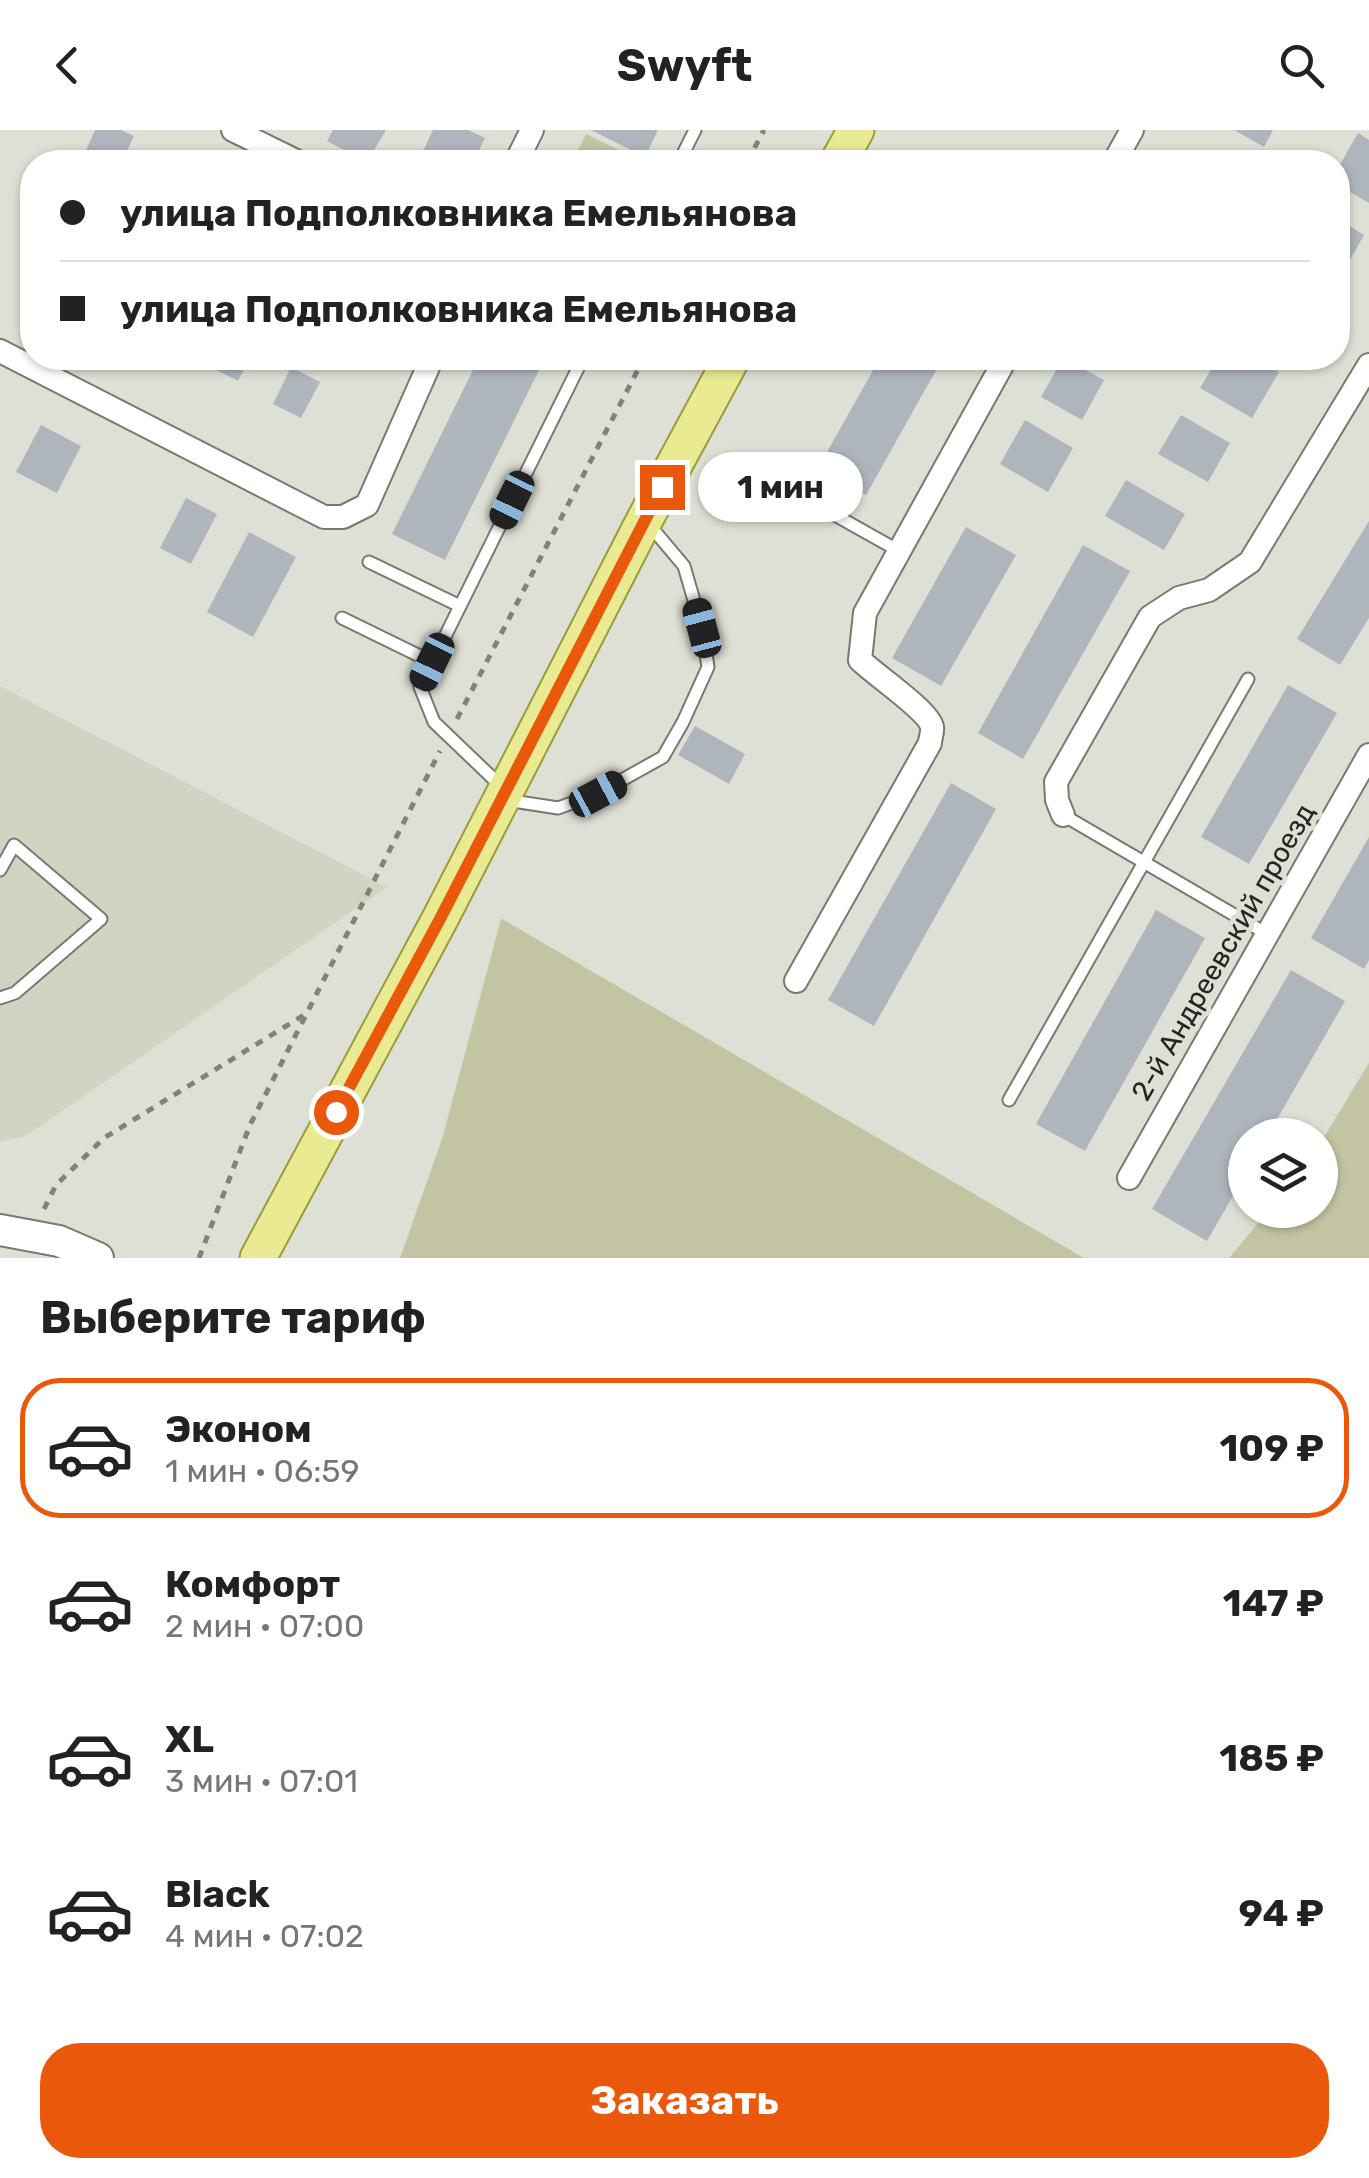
<!DOCTYPE html>
<html lang="ru">
<head>
<meta charset="utf-8">
<style>
  body { margin:0; font-family:Rubik,sans-serif; background:#f6f6f6; color:#222; height:100vh; display:flex; flex-direction:column; font-size:38px; white-space:nowrap }
  * { box-sizing:border-box; margin:0 }
  p { font-size:32px; color:#767676 }
  .icon { flex:none; width:55px; height:55px; fill:none; stroke:currentColor; stroke-width:2; stroke-linecap:round; stroke-linejoin:round }
  .map { position:relative; height:1128px; overflow:hidden }
  .panel { display:flex; flex-direction:column; background:#fff; flex:1 }
  .panel>* { flex:none }
  .banner { position:absolute; left:20px; top:20px; width:1330px; height:220px; border-radius:40px; box-shadow:0 2px 8px #0004; display:grid; align-content:center; height:220px; padding:0 40px; background:#fff }
  .controls { position:absolute; left:1228px; top:988px; display:grid; gap:20px }
  .controls a { display:grid; place-items:center; width:110px; height:110px; border-radius:50%; background:#fff; box-shadow:0 2px 8px #0004; font-size:50px }
  .end { position:absolute; width:45px; height:45px; margin:-22px; border:12px solid #ea580c; background:#fff; box-shadow:0 0 0 5px #fff }
  .from { border-radius:50% }
  .bubble { position:absolute; height:70px; border-radius:35px; background:#fff; box-shadow:0 2px 8px #0004; font-size:32px; font-weight:700; line-height:70px; text-align:center }
  .car { position:absolute; width:30px; height:60px; margin:-30px -15px; border-radius:12px; box-shadow:0 0 8px 2px #0007; background:linear-gradient(#222 24%,#8ab4d8 0 40%,#222 0 76%,#8ab4d8 0 86%,#222 0) }
  .banner b { display:flex; align-items:center; gap:35px; height:95px; font-size:38px }
  .banner b+b { border-top:2px solid #e0e0e0 }
  .banner i { width:25px; height:25px; background:#222 }
  ul { padding:0; list-style:none }
  li { display:flex; align-items:center; gap:30px; height:140px; margin:0 20px 15px; padding:0 20px; border:5px solid transparent; border-radius:40px }
  li div { flex:1 }
  li b { display:block; font-size:38px }
  li em { font-style:normal; font-weight:700 }
  li.selected { border-color:#ea580c }
  li>.icon { width:90px; height:90px; stroke-width:1.5 }
  h2 { padding:0 40px; font-size:45px; line-height:120px }
  .cta { display:flex; gap:20px; margin-top:auto; padding:20px 40px }
  .cta a { flex:1; height:115px; border-radius:40px; background:#ea580c; color:#fff; font-size:40px; font-weight:700; line-height:115px; text-align:center }
  header { display:flex; justify-content:space-between; align-items:center; height:130px; padding:0 40px; background:#fff; font-size:45px; font-weight:700 }
  .map>svg:first-child { display:block }
</style>
</head>
<body>
<header><svg class="icon" aria-label="back" viewBox="0 0 24 24"><path d="M15 5l-7 7 7 7"/></svg>Swyft<svg class="icon" aria-label="search" viewBox="0 0 24 24"><circle cx="10" cy="10" r="6"/><path d="M15 15l6 6"/></svg></header>
<div class="map">
<svg width="1369" height="1128" viewBox="0 0 1369 1128">
  <rect width="100%" height="100%" fill="#dfe0d5"/>
  <polygon fill="#d2d3c2" points="0,556 387,757 26,1006 0,1012"/>
  <g fill="#c3c5a2">
    <polygon points="586,4 642,31 641,32 572,32"/>
    <polygon points="501,789 502,789 1084,1128 400,1128 442,1009"/>
    <polygon points="1369,933 1369,1128 1229,1128 1269,1080 1320,1080 1320,1014"/>
  </g>
  <g fill="#aeb5bd">
    <polygon points="95,0 121,0 134,6 122,32 81,32"/>
    <polygon points="333,0 386,0 367,32 327,11"/>
    <polygon points="433,0 468,0 485,8 473,32 418,32"/>
    <polygon points="591,0 658,0 645,27"/>
    <polygon points="1234,0 1273,0 1264,17"/>
    <polygon points="1358,3 1369,10 1369,73 1338,55 1338,38"/>
    <polygon points="169,21 192,32 163,32"/>
    <polygon points="1338,89 1364,105 1338,151"/>
    <polygon points="213,228 250,228 238,251 209,236"/>
    <polygon points="479,228 545,228 445,430 392,404"/>
    <polygon points="880,228 943,228 866,365 818,338"/>
    <polygon points="1063,228 1104,250 1082,290 1041,267"/>
    <polygon points="1218,228 1253,228 1279,242 1252,288 1200,258"/>
    <polygon points="291,237 320,252 301,288 273,274"/>
    <polygon points="1181,285 1230,313 1208,352 1158,324"/>
    <polygon points="1025,290 1073,318 1048,362 1000,334"/>
    <polygon points="41,295 81,316 57,363 16,342"/>
    <polygon points="1126,350 1185,384 1164,420 1105,386"/>
    <polygon points="186,368 217,384 191,434 160,418"/>
    <polygon points="1369,391 1369,488 1340,535 1297,509"/>
    <polygon points="966,397 1016,425 941,556 892,528"/>
    <polygon points="249,402 296,427 253,507 207,482"/>
    <polygon points="1083,415 1130,441 1023,629 978,603"/>
    <polygon points="1288,555 1337,583 1249,734 1201,707"/>
    <polygon points="695,596 745,624 729,654 678,625"/>
    <polygon points="951,653 996,679 874,896 828,870"/>
    <polygon points="1369,707 1369,830 1364,839 1311,808"/>
    <polygon points="1156,780 1205,808 1085,1021 1036,994"/>
    <polygon points="1291,840 1345,871 1268,1005 1245,1005 1245,1045 1207,1111 1152,1079"/>
  </g>
  <g fill="none" stroke-linecap="round" stroke-linejoin="round">
    <defs>
      <g id="service">
        <polyline points="679,32 695,0"/>
        <polyline points="794,362 899,421"/>
        <polyline points="369,432 460,476"/>
        <polyline points="342,488 432,532"/>
        <polyline points="503,658 434,592 420,557 583,228"/>
        <polyline points="506,670 558,678 597,664 663,627 683,592 708,537 702,498 684,436 647,392"/>
        <polyline points="1063,685 1267,804"/>
        <polyline points="0,740 14,715 101,789 15,863 0,868"/>
        <polyline points="1009,970 1248,549"/>
      </g>
      <g id="minor">
        <polyline points="233,0 298,32"/>
        <polyline points="516,32 532,0"/>
        <polyline points="1114,32 1132,0"/>
        <polyline points="0,221 324,387 343,387 367,375 432,228"/>
        <polyline points="1063,685 1057,670 1056,652 1150,487 1179,468 1209,460 1250,432 1369,235"/>
        <path d="M796 851 930 613C930 608 933 602 932 597 929 581 875 545 860 530L865 483 1006 228"/>
        <polyline points="1129,1048 1369,625"/>
      </g>
      <polyline id="secondary" points="0,1100 59,1111 98,1128"/>
      <g id="primary">
        <polyline points="838,32 856,0"/>
        <polyline points="258,1128 441,787 645,389 732,228"/>
      </g>
    </defs>
    <use href="#service" stroke="#797970" stroke-width="15"/>
    <use href="#minor" stroke="#797970" stroke-width="26"/>
    <use href="#secondary" stroke="#797970" stroke-width="34"/>
    <use href="#primary" stroke="#9b9c3c" stroke-width="39"/>
    <g stroke="#82827b" stroke-width="5" stroke-dasharray="8 8" stroke-linecap="butt">
      <polyline points="747,32 764,0"/>
      <polyline points="457,589 644,228"/>
      <polyline points="44,1079 56,1055 104,1008 304,885"/>
      <polyline points="199,1128 250,995 440,621"/>
    </g>
    <use href="#service" stroke="#fff" stroke-width="11"/>
    <use href="#minor" stroke="#fff" stroke-width="22"/>
    <use href="#secondary" stroke="#fff" stroke-width="30"/>
    <use href="#primary" stroke="#e9ea92" stroke-width="35"/>
  </g>
  <g fill="none" stroke-linecap="round" stroke-linejoin="round">
    <polyline stroke="#ea580c" stroke-width="12" points="336,982 441,787 662,357"/>
  </g>
  <g text-anchor="middle" dominant-baseline="central" stroke-width="10" stroke-linejoin="round" paint-order="stroke">
    <g font-size="28" fill="#252522" stroke="#dfe0d5">
      <text transform="translate(1223 822) rotate(-60)">2-й Андреевский проезд</text>
    </g>
  </g>
</svg>
<div class="controls">
<a><svg class="icon" aria-label="layers" viewBox="0 0 24 24"><path d="M12 4l9 5-9 5-9-5zM3 14l9 5 9-5"/></svg></a>
</div>
<i class="end from" style="left:336px;top:982px"></i>
<i class="end" style="left:662px;top:357px"></i>
<div class="bubble" style="left:698px;top:322px;width:165px">1 мин</div>
<i class="car" style="left:512px;top:370px;rotate:206deg"></i>
<i class="car" style="left:702px;top:498px;rotate:345deg"></i>
<i class="car" style="left:432px;top:532px;rotate:206deg"></i>
<i class="car" style="left:598px;top:664px;rotate:62deg"></i>
<div class="banner">
<b><i class="from"></i>улица Подполковника Емельянова</b>
<b><i></i>улица Подполковника Емельянова</b>
</div>
</div>
<section class="panel">
<h2>Выберите тариф</h2>
<ul>
<li class="selected"><svg class="icon" aria-label="car" viewBox="0 0 24 24"><path d="M5 17H2v-5l4-1 3-4h7l3 4 3 1v5h-3M9 17h6M6 11h13"/><circle cx="7" cy="17" r="2"/><circle cx="17" cy="17" r="2"/></svg><div><b>Эконом</b><p>1 мин · 06:59</p></div><em>109 ₽</em></li>
<li><svg class="icon" aria-label="car" viewBox="0 0 24 24"><path d="M5 17H2v-5l4-1 3-4h7l3 4 3 1v5h-3M9 17h6M6 11h13"/><circle cx="7" cy="17" r="2"/><circle cx="17" cy="17" r="2"/></svg><div><b>Комфорт</b><p>2 мин · 07:00</p></div><em>147 ₽</em></li>
<li><svg class="icon" aria-label="car" viewBox="0 0 24 24"><path d="M5 17H2v-5l4-1 3-4h7l3 4 3 1v5h-3M9 17h6M6 11h13"/><circle cx="7" cy="17" r="2"/><circle cx="17" cy="17" r="2"/></svg><div><b>XL</b><p>3 мин · 07:01</p></div><em>185 ₽</em></li>
<li><svg class="icon" aria-label="car" viewBox="0 0 24 24"><path d="M5 17H2v-5l4-1 3-4h7l3 4 3 1v5h-3M9 17h6M6 11h13"/><circle cx="7" cy="17" r="2"/><circle cx="17" cy="17" r="2"/></svg><div><b>Black</b><p>4 мин · 07:02</p></div><em>94 ₽</em></li>
</ul>
<div class="cta"><a>Заказать</a></div>
</section>
</body>
</html>
